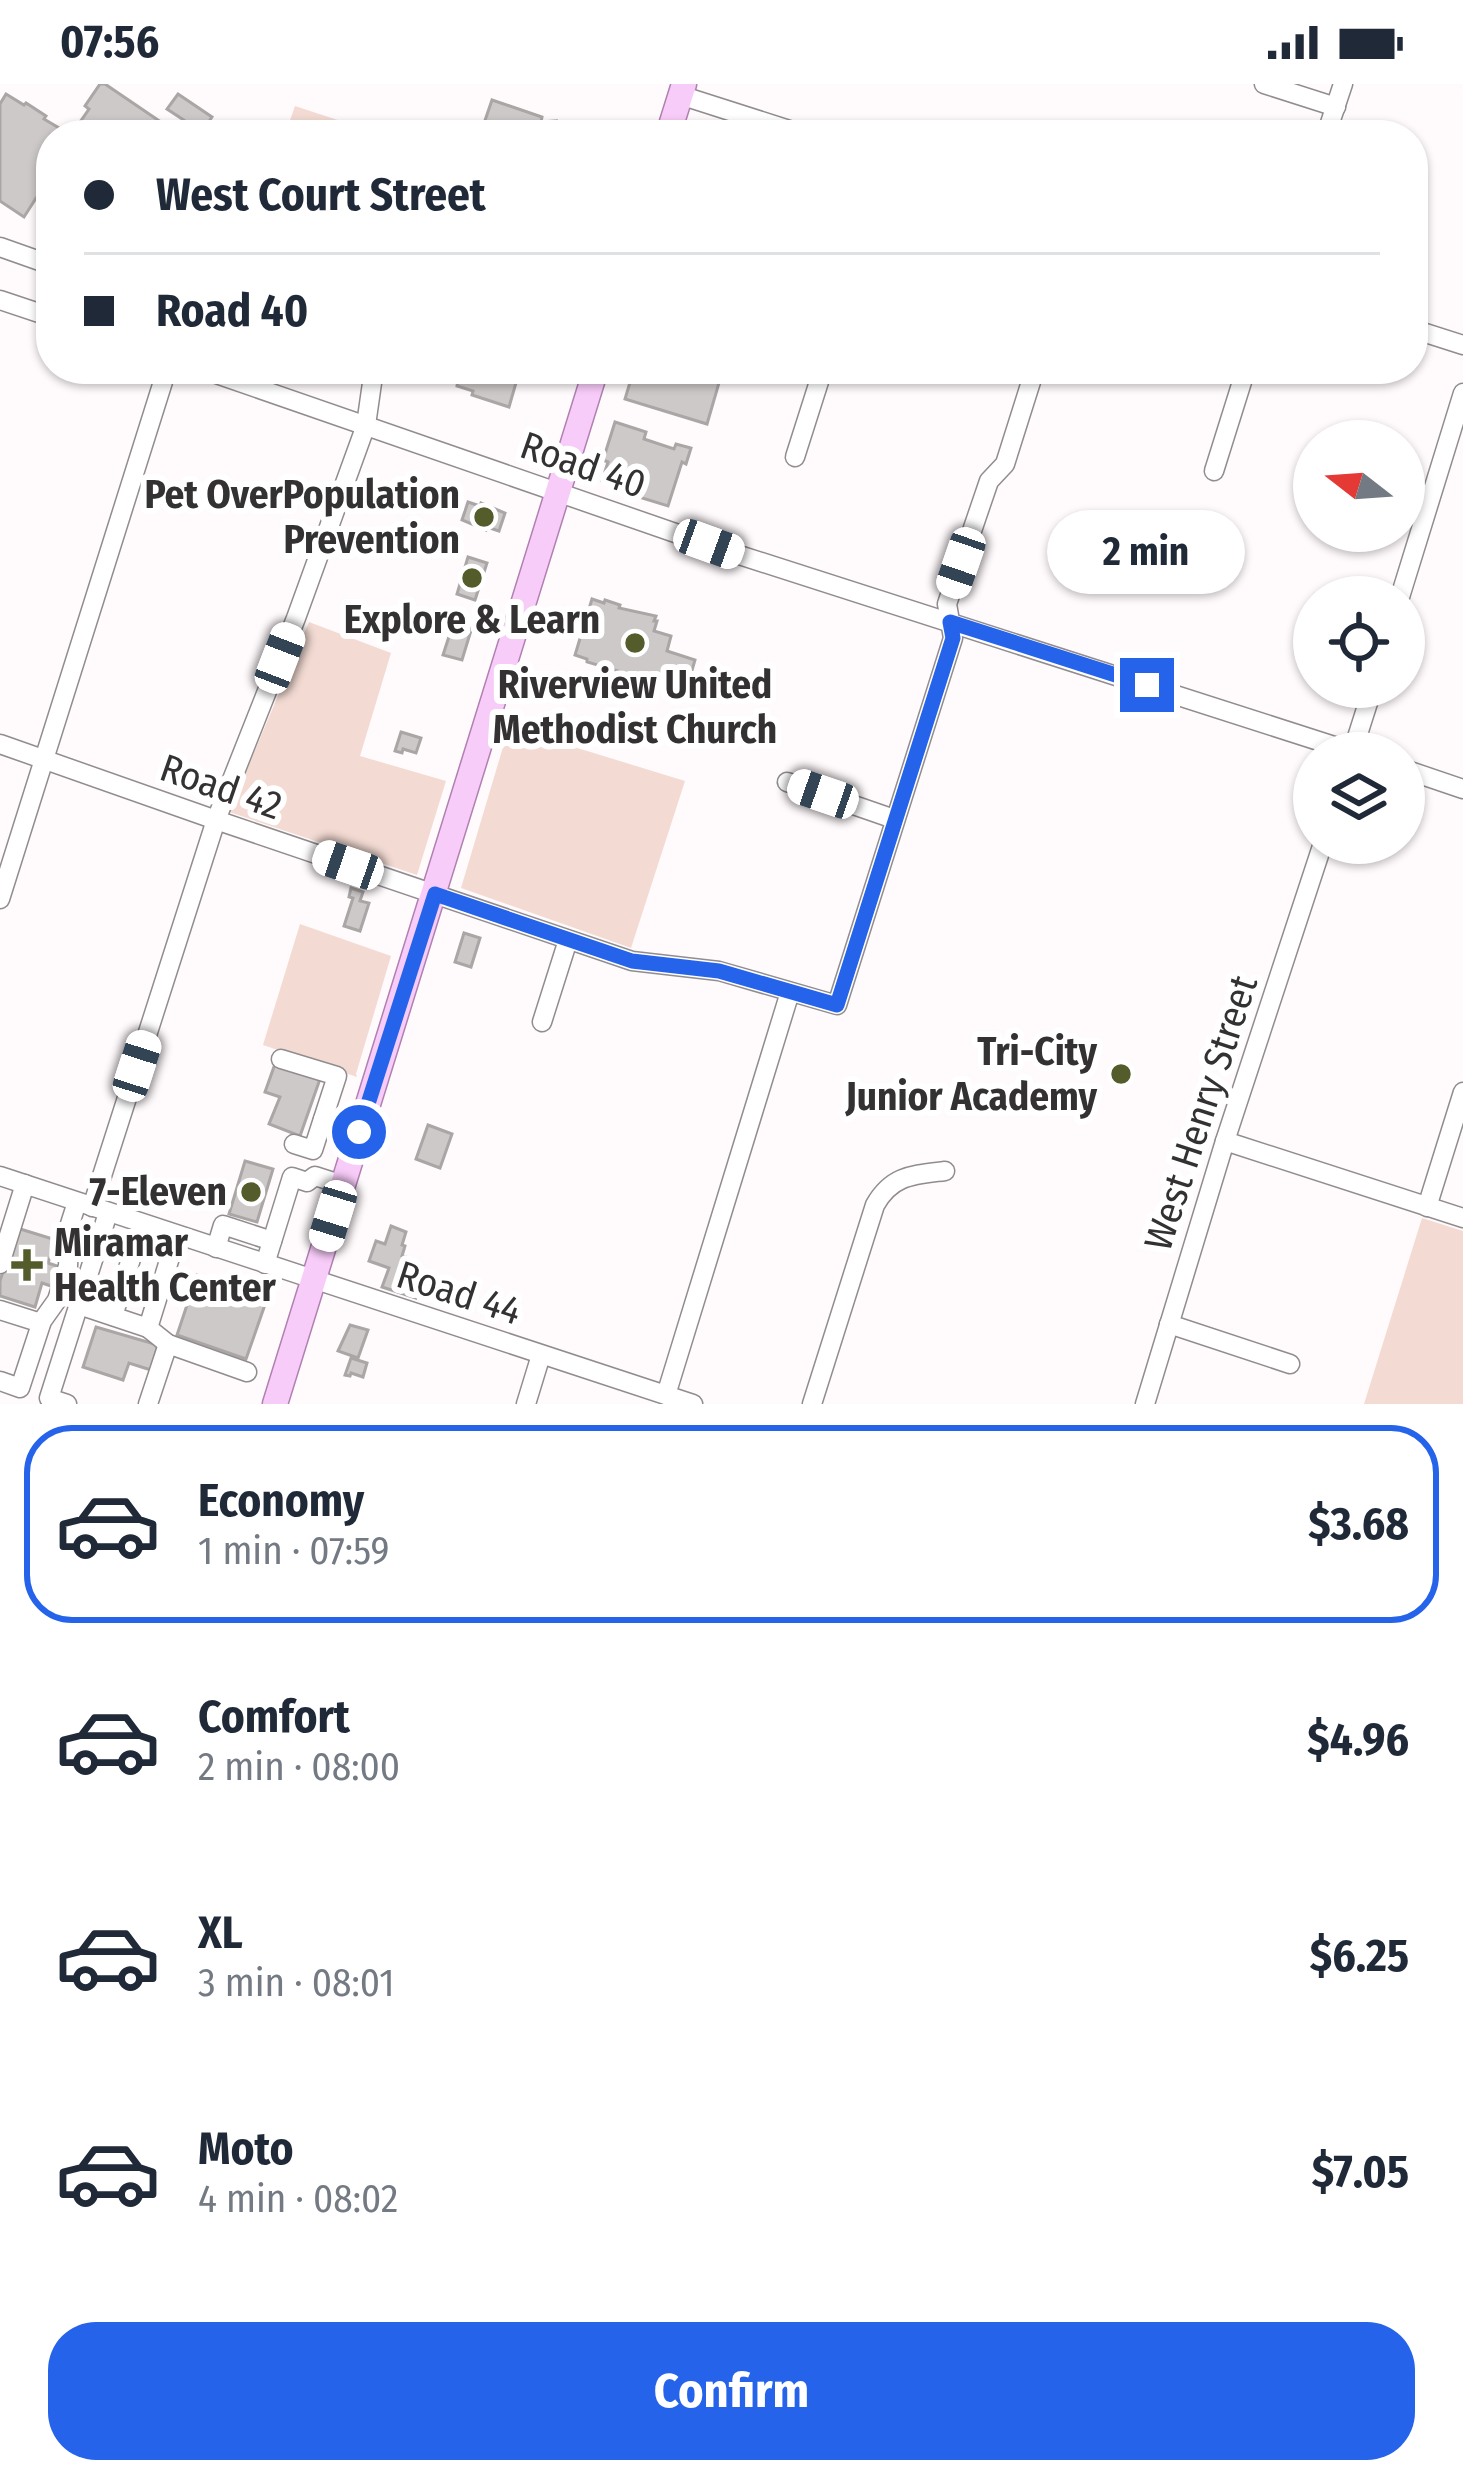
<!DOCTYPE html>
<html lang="en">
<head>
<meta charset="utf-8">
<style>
  body { margin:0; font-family:"Fira Sans Condensed",sans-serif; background:#f6f6f7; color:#1f2937; height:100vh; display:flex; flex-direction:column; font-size:45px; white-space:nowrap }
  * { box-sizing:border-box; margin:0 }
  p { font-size:39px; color:#747a83 }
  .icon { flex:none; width:66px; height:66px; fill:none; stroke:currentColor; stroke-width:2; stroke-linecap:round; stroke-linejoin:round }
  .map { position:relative; height:1320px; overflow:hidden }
  .sheet { display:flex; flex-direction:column; background:#fff; flex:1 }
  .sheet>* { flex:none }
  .banner { position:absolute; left:36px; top:36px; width:1392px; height:264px; border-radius:48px; box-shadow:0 3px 9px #0004; display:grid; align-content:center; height:264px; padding:0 48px; background:#fff }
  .needle { width:78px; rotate:287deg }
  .fabs { position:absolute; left:1293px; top:336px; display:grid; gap:24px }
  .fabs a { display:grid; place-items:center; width:132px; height:132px; border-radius:50%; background:#fff; box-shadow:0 3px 9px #0004; font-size:60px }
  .end { position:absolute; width:54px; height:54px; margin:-27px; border:15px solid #2563eb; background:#fff; box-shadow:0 0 0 6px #fff }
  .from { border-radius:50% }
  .bubble { position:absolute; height:84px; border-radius:42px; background:#fff; box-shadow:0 3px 9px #0004; font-size:39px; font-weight:700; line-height:84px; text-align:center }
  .car { position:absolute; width:36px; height:72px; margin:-36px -18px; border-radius:15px; box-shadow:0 0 9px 3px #0007; background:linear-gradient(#fff 24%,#345 0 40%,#fff 0 76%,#345 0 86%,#fff 0) }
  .banner b { display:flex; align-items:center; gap:42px; height:114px; font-size:45px }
  .banner b+b { border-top:3px solid #e0e1e3 }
  .banner i { width:30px; height:30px; background:#1f2937 }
  ul { padding:21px 0 0; list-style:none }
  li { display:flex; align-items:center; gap:36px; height:198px; margin:0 24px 18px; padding:0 24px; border:6px solid transparent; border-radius:48px }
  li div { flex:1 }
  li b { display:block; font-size:45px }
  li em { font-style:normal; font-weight:700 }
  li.current { border-color:#2563eb }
  li>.icon { width:108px; height:108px; stroke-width:1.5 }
  .action { display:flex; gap:24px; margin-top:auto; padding:24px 48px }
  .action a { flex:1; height:138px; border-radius:48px; background:#2563eb; color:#fff; font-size:48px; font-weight:700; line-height:138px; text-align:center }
  .status { display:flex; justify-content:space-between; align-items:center; height:84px; padding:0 60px; background:#fff; direction:ltr }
  .status svg { height:33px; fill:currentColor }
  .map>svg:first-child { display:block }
</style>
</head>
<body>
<div class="status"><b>07:56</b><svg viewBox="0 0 49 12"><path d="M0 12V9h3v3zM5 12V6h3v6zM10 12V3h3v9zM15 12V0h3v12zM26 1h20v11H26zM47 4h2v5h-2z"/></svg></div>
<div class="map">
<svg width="1463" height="1320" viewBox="0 0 1463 1320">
  <rect width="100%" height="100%" fill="#fffafc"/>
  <g fill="#f3dbd3">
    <polygon points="295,22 362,44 359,51 285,51"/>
    <polygon points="309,538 391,569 360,672 446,697 417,791 229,728"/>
    <polygon points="509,643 685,697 631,864 461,804"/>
    <polygon points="300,840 391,872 356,990 357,993 263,961"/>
    <polygon points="1422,1134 1463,1147 1463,1320 1364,1320"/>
  </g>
  <g fill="#cec9c9" stroke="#aba6a6" stroke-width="3">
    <polygon points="100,0 105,0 180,51 121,51 109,43 104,51 71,51 89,25 85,22"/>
    <polygon points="6,10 24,21 26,19 46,32 44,35 71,51 51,51 51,116 40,108 24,133 0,117 0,20"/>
    <polygon points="178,10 212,33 202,48 167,25"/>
    <polygon points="492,16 542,33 541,38 556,37 552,51 480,51"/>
    <polygon points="460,285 520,285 509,323 472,311 473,307 457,302"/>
    <polygon points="634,285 723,285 707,340 625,315"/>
    <polygon points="615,338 646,348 644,355 674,365 676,360 691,364 686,380 682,378 668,422 616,406 617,402 602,397 608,378 603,376"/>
    <polygon points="468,418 480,422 481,419 505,429 499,447 487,443 486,446 462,436"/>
    <polygon points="468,473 487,479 475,516 457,510"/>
    <polygon points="592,515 604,519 605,516 620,521 619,524 656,532 654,537 657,537 654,547 671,552 667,567 695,576 686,607 587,578 587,575 575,571"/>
    <polygon points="455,534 473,540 462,576 443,571"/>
    <polygon points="401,648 421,654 416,669 403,665 402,669 395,667"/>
    <polygon points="351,804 363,808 360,817 369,819 360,847 344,842 353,814 349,813"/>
    <polygon points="464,849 480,854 471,883 455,878"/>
    <polygon points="275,980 320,995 300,1052 269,1040 280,1013 265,1008"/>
    <polygon points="428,1041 452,1050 440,1084 416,1075"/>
    <polygon points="245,1077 273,1085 257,1138 229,1130"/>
    <polygon points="391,1142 406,1148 402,1161 405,1162 402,1172 406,1173 402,1184 413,1187 412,1193 422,1197 416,1214 382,1203 389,1184 369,1177 376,1157 385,1160"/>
    <polygon points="17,1144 56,1156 48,1179 57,1182 51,1202 42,1199 35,1223 0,1212 0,1197"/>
    <polygon points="197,1191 267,1215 246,1275 177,1251"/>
    <polygon points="350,1241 368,1246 358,1274 338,1267"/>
    <polygon points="96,1243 158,1261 151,1286 129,1279 123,1296 83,1283"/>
    <polygon points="351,1274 367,1279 363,1293 351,1289 350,1292 345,1291"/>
  </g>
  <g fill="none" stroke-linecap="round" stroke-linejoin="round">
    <defs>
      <g id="minor">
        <polyline points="1264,0 1336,23"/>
        <polyline points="680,11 805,51"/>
        <polyline points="1326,51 1343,0"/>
        <polyline points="0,163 51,181"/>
        <polyline points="0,216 51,233"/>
        <polyline points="1413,245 1463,261"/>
        <polyline points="202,285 733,469 1356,669"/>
        <polyline points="303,285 303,287"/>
        <polyline points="795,373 823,285"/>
        <polyline points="1214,387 1246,285"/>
        <polyline points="1400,513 1463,309"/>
        <polyline points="0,660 216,736 632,877 719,887 837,921 953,554 947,520 989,397 1005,380 1035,285"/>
        <polyline points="1352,669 1373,603"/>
        <polyline points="1404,685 1463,705"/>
        <polyline points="787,698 894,735"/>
        <polyline points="0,815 167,285"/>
        <polyline points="542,938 568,856"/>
        <polyline points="281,975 337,992 323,1035"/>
        <polyline points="1225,1057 1463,1134"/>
        <polyline points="294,1060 313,1066 323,1035 359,1048"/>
        <polyline points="0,1092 693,1320"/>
        <polyline points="92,1123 216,736 296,534 366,341 374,285"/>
        <polyline points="1427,1123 1463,1008"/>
        <polyline points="216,1164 223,1141 272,1157"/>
        <polyline points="0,1180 25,1100"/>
        <polyline points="265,1180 292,1093 307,1098 315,1092 343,1101"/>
        <polyline points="79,1221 148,1244"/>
        <polyline points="0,1226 41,1239"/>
        <polyline points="113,1232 142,1140"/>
        <polyline points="1169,1240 1290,1280"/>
        <polyline points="168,1260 148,1244 177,1151"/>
        <polyline points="0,1297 20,1304 42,1237 57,1216 68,1182 70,1140 77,1118"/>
        <polyline points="666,1311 790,908"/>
        <polyline points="67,1320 49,1314 108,1129"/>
        <polyline points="148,1320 168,1260 247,1288"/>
        <polyline points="526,1320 541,1271"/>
        <path d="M812 1320 875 1121C892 1091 913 1091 945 1087"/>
        <polyline points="1145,1320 1225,1057 1323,759"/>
      </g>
      <g id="major">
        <polyline points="668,51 684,0"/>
        <polyline points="275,1320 596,285"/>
      </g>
    </defs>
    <use href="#minor" stroke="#918c8e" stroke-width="21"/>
    <use href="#major" stroke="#b080b1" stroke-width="27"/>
    <use href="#minor" stroke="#fff" stroke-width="18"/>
    <use href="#major" stroke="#f8ccf9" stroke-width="24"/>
  </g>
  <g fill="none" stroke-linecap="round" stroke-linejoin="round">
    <polyline stroke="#2563eb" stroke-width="15" points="359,1048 435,810 632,877 719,887 837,921 953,554 950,538 1147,601"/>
  </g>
  <g fill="#555c2b" stroke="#fff" stroke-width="4.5">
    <circle cx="484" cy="433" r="12"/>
    <circle cx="472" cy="494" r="12"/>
    <circle cx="635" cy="559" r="12"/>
    <circle cx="1121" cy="990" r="12"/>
    <circle cx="251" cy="1108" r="12"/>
    <path d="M21 1163h12v12h12v12h-12v12h-12v-12h-12v-12h12z"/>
  </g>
  <g text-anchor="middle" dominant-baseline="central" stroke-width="12" stroke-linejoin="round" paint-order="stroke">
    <g font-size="39" fill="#333132" stroke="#fff">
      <text transform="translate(583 381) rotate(19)">Road 40</text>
      <text transform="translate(221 703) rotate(19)">Road 42</text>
      <text transform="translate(1201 1029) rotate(-72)">West Henry Street</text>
      <text transform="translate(459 1209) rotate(18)">Road 44</text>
    </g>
    <g font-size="39" font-weight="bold" fill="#333132" stroke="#fff" text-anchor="end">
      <text x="460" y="411">Pet OverPopulation<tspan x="460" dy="45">Prevention</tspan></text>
      <text x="472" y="536" text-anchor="middle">Explore &amp; Learn</text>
      <text x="635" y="601" text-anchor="middle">Riverview United<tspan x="635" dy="45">Methodist Church</tspan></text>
      <text x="1097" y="968">Tri-City<tspan x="1097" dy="45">Junior Academy</tspan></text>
      <text x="227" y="1108">7-Eleven</text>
      <text x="54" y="1159" text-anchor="start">Miramar<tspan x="54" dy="45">Health Center</tspan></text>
    </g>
  </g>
</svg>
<div class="fabs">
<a><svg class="needle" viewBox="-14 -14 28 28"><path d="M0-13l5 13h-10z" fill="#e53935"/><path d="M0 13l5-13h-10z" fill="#747a83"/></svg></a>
<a><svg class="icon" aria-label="locate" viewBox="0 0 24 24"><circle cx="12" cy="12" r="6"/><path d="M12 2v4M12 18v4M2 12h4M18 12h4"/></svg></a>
<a><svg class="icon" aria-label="layers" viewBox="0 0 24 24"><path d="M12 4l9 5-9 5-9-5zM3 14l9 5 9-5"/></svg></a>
</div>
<i class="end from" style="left:359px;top:1048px"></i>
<i class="end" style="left:1147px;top:601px"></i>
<div class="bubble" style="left:1047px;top:426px;width:198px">2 min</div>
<i class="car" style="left:709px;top:460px;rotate:110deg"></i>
<i class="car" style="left:961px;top:479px;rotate:199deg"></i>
<i class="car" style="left:280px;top:574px;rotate:21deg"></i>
<i class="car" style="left:823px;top:710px;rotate:289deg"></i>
<i class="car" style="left:348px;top:781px;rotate:289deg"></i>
<i class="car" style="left:137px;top:982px;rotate:18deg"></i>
<i class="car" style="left:333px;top:1132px;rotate:197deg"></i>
<div class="banner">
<b><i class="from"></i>West Court Street</b>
<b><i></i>Road 40</b>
</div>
</div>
<section class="sheet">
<ul>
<li class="current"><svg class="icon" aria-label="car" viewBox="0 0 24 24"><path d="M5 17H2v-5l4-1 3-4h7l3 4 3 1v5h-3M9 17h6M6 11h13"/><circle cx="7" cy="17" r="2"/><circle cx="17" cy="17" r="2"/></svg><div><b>Economy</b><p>1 min · 07:59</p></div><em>$3.68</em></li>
<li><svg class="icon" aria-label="car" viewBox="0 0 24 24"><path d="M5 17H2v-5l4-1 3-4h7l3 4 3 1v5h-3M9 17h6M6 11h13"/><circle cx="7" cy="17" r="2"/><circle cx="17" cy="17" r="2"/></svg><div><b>Comfort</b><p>2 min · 08:00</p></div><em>$4.96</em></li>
<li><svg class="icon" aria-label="car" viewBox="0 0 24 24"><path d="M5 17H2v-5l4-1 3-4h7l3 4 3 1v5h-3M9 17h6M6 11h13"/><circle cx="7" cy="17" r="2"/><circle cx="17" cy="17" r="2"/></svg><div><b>XL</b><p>3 min · 08:01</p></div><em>$6.25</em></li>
<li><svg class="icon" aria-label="car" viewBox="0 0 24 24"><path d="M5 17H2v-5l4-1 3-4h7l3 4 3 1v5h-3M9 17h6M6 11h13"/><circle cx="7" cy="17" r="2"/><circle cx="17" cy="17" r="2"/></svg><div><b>Moto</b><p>4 min · 08:02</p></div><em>$7.05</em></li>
</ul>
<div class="action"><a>Confirm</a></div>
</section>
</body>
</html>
